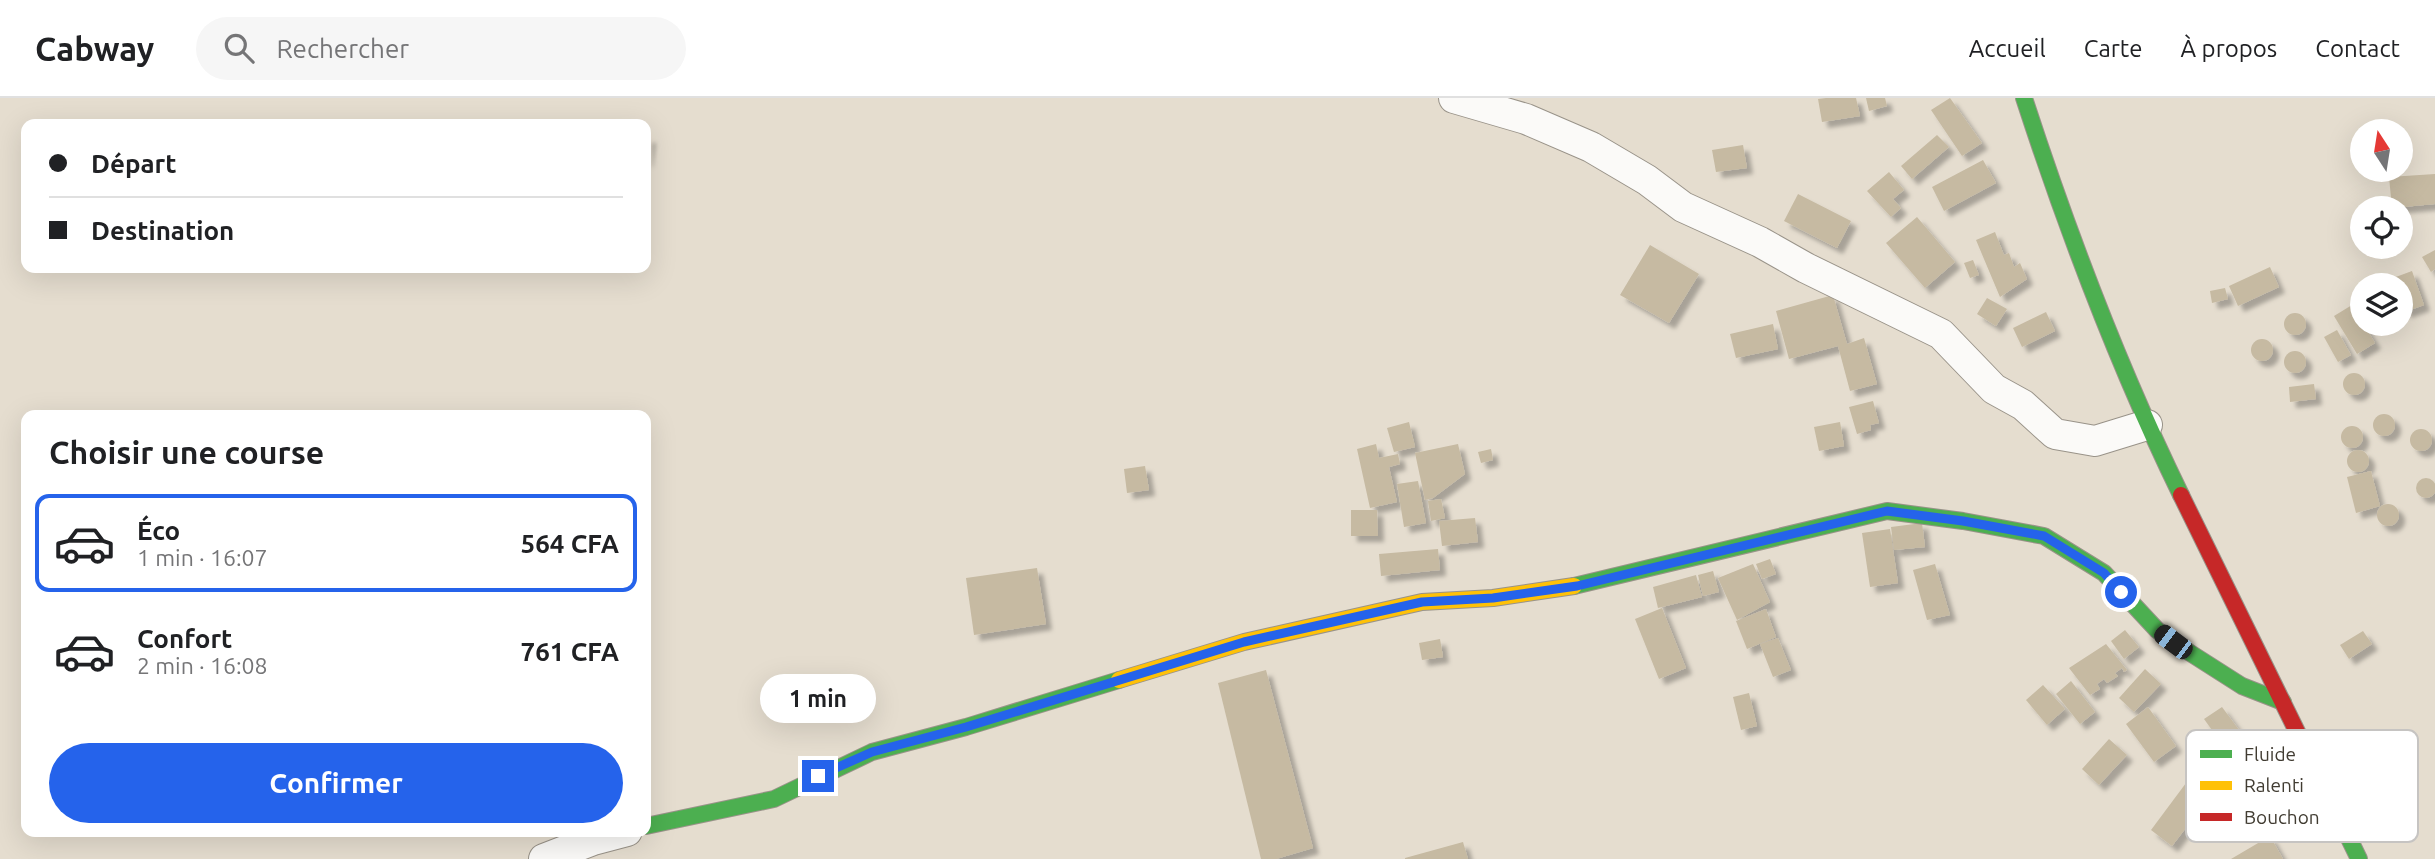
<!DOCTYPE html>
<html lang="fr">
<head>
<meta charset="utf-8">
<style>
  body { margin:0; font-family:Ubuntu,sans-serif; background:#f6f6f6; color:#202124; height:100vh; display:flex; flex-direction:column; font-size:26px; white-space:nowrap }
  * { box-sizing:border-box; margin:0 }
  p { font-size:23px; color:#757577 }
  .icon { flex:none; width:38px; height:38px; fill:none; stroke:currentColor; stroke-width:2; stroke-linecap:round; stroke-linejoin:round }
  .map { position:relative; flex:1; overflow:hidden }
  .drawer { position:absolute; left:21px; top:312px; width:630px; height:427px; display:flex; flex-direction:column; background:#fff; border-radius:14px; box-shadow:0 7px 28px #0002 }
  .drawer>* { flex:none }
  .banner { position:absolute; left:21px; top:21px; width:630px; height:154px; border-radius:14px; box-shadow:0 7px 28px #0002; display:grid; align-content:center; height:154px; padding:0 28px; background:#fff }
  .needle { width:46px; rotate:348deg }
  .buttons { position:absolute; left:2350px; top:21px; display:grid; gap:14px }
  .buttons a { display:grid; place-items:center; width:63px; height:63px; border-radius:50%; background:#fff; box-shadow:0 7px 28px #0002; font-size:35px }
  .end { position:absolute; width:32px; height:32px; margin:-16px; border:9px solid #2563eb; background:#fff; box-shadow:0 0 0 4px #fff }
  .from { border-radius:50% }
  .bubble { position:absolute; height:49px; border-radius:24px; background:#fff; box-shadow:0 7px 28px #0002; font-size:23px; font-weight:700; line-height:49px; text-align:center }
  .car { position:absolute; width:21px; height:42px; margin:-21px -10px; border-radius:9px; box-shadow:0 0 5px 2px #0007; background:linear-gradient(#222 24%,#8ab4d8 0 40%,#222 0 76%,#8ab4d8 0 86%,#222 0) }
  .banner b { display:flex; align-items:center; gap:24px; height:66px; font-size:26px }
  .banner b+b { border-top:2px solid #e0e0e0 }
  .banner i { width:18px; height:18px; background:#202124 }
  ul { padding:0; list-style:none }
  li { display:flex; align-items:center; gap:21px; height:98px; margin:0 14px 10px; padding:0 14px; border:4px solid transparent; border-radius:14px }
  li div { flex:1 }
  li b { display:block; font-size:26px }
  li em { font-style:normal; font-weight:700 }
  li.on { border-color:#2563eb }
  li>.icon { width:63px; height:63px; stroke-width:1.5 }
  h2 { padding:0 28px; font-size:32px; line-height:84px }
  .action { display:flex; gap:14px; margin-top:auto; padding:14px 28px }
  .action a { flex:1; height:80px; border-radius:42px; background:#2563eb; color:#fff; font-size:28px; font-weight:700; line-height:80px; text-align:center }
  header { display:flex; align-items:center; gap:42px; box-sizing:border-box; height:98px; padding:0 35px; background:#fff; border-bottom:2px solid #e0e0e0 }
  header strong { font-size:33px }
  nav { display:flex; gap:38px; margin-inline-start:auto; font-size:24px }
  .search { width:490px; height:63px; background:#f6f6f6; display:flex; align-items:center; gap:18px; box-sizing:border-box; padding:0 24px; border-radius:38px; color:#757577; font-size:26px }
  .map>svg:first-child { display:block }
</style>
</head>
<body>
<header>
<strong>Cabway</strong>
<div class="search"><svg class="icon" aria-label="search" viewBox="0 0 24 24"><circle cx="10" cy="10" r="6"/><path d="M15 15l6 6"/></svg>Rechercher</div>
<nav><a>Accueil</a><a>Carte</a><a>À propos</a><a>Contact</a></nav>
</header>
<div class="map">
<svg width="2435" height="761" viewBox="0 0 2435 761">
  <defs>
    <filter id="shadow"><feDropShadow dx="6" dy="6" stdDeviation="2" flood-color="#0004"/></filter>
  </defs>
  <rect width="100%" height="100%" fill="#e5ddcf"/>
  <g fill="#c6baa2" filter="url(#shadow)">
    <polygon points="1826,0 1856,0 1860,18 1822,24 1818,1"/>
    <polygon points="1866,0 1885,0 1887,8 1869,13"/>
    <polygon points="1950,0 1982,45 1962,58 1931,12"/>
    <polygon points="1937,37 1949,49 1912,81 1901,68"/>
    <polygon points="646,39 650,39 647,64 646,63"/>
    <polygon points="1743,47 1747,70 1716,74 1712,52"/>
    <polygon points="1983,62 1996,85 1944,113 1932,89"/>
    <polygon points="1889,74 1904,92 1893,101 1901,110 1891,119 1867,93"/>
    <polygon points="2435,76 2435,106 2392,110 2389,79"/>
    <polygon points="1798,96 1851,123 1837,150 1784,123"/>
    <polygon points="1917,119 1955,164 1925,190 1886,145"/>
    <polygon points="1995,134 2004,157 2009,155 2014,169 2020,165 2027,181 2000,199 1976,142"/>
    <polygon points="1650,147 1699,176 1669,225 1620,197"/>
    <polygon points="2435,152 2435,171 2431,174 2422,159"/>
    <polygon points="1973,162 1979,177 1970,180 1964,165"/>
    <polygon points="2270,169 2279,189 2238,208 2229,188"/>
    <polygon points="2412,173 2424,207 2405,214 2401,203 2401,187 2395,187 2393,180"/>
    <polygon points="2225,190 2228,201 2212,205 2210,193"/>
    <polygon points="1833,197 1847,246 1864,240 1877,286 1850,293 1838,248 1789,261 1776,213"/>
    <polygon points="1987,200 2007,211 1996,228 1977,216"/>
    <polygon points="2352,207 2375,245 2357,256 2334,218"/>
    <polygon points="2046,214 2055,233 2022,249 2013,230"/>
    <circle cx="2295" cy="226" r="11"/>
    <polygon points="1773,226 1778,251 1736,260 1730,236"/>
    <polygon points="2337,232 2351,257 2338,264 2324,239"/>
    <circle cx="2262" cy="252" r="11"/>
    <circle cx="2295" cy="264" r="11"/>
    <circle cx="2354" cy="286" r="11"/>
    <polygon points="2314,286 2316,301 2290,304 2289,289"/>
    <polygon points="1873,303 1879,325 1870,327 1871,332 1857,336 1849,309"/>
    <circle cx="2384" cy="327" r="11"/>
    <polygon points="1409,324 1415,349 1394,354 1387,330"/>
    <polygon points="1840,324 1844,348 1819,353 1814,329"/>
    <circle cx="2352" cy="339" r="11"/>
    <circle cx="2421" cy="342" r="11"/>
    <polygon points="1376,346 1379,360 1398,356 1400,366 1389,369 1397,404 1370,410 1357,351"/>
    <polygon points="1458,346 1465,376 1433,400 1425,402 1415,355"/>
    <polygon points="1491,351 1493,362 1481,365 1478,354"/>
    <circle cx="2358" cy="363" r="11"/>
    <polygon points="1145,368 1149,392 1127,395 1124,371"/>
    <polygon points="2371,373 2380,408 2356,415 2347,379"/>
    <circle cx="2426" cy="390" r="10"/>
    <polygon points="1418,383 1426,425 1404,429 1397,386"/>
    <polygon points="1441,401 1445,420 1431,423 1428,403"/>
    <circle cx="2388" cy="417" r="11"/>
    <polygon points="1351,412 1377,412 1378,438 1351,438"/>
    <polygon points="1475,420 1478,444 1442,448 1439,423"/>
    <polygon points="1922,425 1925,449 1894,452 1891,429"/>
    <polygon points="1890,431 1898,485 1870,489 1862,435"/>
    <polygon points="1438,451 1440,472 1381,478 1379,456"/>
    <polygon points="1770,461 1776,476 1762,481 1756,466"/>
    <polygon points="1753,466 1770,504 1737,522 1718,480"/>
    <polygon points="1935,466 1950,517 1927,522 1913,472"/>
    <polygon points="1037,470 1046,526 974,537 966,480"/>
    <polygon points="1713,473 1719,494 1703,498 1698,477"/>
    <polygon points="1696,477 1702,499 1658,510 1653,489"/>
    <polygon points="1662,510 1686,570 1659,581 1635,521"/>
    <polygon points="1766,511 1776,539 1747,551 1736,523"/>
    <polygon points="2125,532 2139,549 2124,561 2111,543"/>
    <polygon points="2363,533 2372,546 2349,561 2340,547"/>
    <polygon points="1778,540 1791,572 1773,579 1760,546"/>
    <polygon points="1440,541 1443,559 1422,562 1419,545"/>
    <polygon points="2106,546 2127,572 2124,574 2122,570 2115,575 2118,578 2107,585 2104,581 2097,586 2100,591 2090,597 2069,570"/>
    <polygon points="2145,571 2161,586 2134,614 2119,600"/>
    <polygon points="1266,572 1313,750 1276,761 1261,761 1218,585"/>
    <polygon points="2071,583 2095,614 2080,626 2056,596"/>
    <polygon points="2043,587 2065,611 2047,627 2026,602"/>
    <polygon points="1749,595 1757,628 1741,632 1733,599"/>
    <polygon points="2148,609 2176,648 2154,664 2126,626"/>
    <polygon points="2222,609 2248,644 2230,657 2204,621"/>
    <polygon points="2109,641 2127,657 2099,687 2082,671"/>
    <polygon points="2186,685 2208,701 2172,748 2151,732"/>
    <polygon points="2270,738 2283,761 2231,761"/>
    <polygon points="1463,744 1468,761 1405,761 1405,760"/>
  </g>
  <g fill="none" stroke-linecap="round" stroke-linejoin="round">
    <defs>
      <g id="street">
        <polyline points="1454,0 1526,21 1591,49 1647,82 1683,109 1760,144 1806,170 1941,236 1994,291 2023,307 2055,336 2095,343 2147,327"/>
        <polyline points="544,761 593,742 627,733"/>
      </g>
      <g id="fast">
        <path d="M2024 0C2068 135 2119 270 2181 397"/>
        <polyline points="1574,488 1887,413 1963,423 2044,438 2104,475 2157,532 2173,544 2242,588 2283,604"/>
        <polyline points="2305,650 2359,761"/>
        <polyline points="646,728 774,701 872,654 966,629 1119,582"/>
      </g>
      <polyline id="slow" points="1119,582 1244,544 1422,504 1493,500 1574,488"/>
      <polyline id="jam" points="2181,397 2305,650"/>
    </defs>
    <use href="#street" stroke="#999389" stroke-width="32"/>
    <use href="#fast" stroke="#999389" stroke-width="18"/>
    <use href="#slow" stroke="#999389" stroke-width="18"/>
    <use href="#jam" stroke="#999389" stroke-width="18"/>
    <use href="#street" stroke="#fbfaf8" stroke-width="30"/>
    <use href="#fast" stroke="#4caf50" stroke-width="16"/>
    <use href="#slow" stroke="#ffc107" stroke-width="16"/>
    <use href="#jam" stroke="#c62828" stroke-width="16"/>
  </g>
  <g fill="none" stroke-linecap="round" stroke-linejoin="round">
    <polyline stroke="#2563eb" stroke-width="9" points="818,678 872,654 966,629 1244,544 1422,504 1493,500 1577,488 1887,413 1963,423 2044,438 2104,475 2121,494"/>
  </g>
  <rect x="2186" y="632" width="232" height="112" rx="10" fill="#fff" stroke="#c6c4c2" stroke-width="2"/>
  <rect x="2200" y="652" width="32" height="8" fill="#4caf50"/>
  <rect x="2200" y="683" width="32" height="9" fill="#ffc107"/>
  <rect x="2200" y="715" width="32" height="8" fill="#c62828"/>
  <g font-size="19" fill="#413c32">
    <text x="2244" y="663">Fluide</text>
    <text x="2244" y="694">Ralenti</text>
    <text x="2244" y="726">Bouchon</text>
  </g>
</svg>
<div class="buttons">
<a><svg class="needle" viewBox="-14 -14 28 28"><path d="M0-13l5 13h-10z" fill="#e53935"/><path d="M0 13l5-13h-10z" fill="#757577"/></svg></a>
<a><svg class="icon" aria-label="locate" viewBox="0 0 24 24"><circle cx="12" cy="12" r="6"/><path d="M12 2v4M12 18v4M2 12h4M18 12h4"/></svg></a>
<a><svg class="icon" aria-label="layers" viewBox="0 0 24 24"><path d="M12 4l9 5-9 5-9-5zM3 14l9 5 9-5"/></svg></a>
</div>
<i class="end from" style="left:2121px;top:494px"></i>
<i class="end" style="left:818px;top:678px"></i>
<div class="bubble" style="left:760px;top:576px;width:116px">1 min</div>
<i class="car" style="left:2173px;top:544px;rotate:307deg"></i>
<div class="banner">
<b><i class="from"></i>Départ</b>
<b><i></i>Destination</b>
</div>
<section class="drawer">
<h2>Choisir une course</h2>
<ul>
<li class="on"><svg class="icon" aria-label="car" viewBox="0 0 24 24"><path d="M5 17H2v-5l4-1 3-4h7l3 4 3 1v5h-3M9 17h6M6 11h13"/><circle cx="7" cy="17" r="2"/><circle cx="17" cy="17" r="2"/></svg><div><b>Éco</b><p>1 min · 16:07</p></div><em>564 CFA</em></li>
<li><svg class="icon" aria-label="car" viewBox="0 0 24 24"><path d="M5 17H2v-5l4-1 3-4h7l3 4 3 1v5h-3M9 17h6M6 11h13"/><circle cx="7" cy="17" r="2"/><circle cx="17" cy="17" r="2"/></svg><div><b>Confort</b><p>2 min · 16:08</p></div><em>761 CFA</em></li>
</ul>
<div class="action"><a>Confirmer</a></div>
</section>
</div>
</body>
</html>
